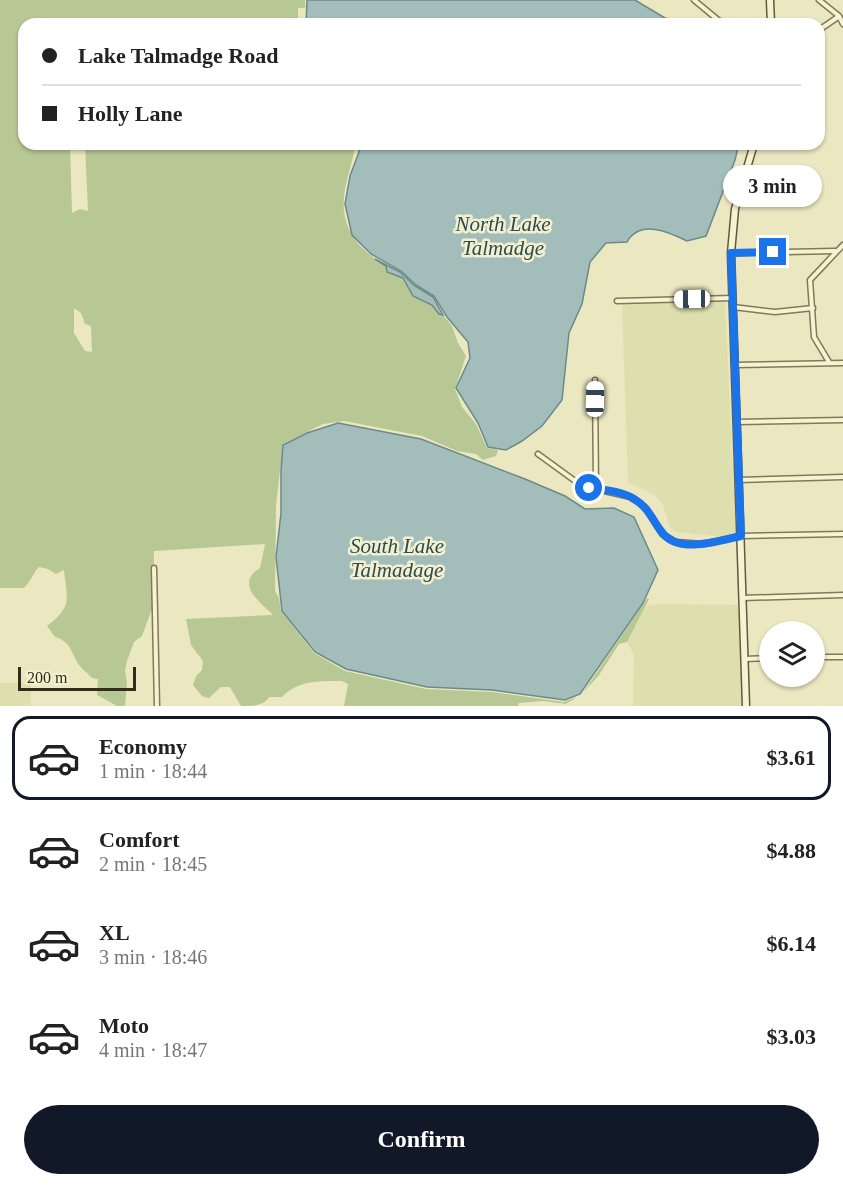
<!DOCTYPE html>
<html lang="en">
<head>
<meta charset="utf-8">
<style>
  body { margin:0; font-family:Georgia,serif; background:#f2f2f2; color:#222; height:100vh; display:flex; flex-direction:column; font-size:22px; white-space:nowrap }
  * { box-sizing:border-box; margin:0 }
  p { font-size:20px; color:#767676 }
  .icon { flex:none; width:33px; height:33px; fill:none; stroke:currentColor; stroke-width:2; stroke-linecap:round; stroke-linejoin:round }
  .map { position:relative; height:706px; overflow:hidden }
  .details { display:flex; flex-direction:column; background:#fff; flex:1 }
  .details>* { flex:none }
  .top-card { position:absolute; left:18px; top:18px; width:807px; height:132px; border-radius:18px; box-shadow:0 2px 4px #0004; display:grid; align-content:center; height:132px; padding:0 24px; background:#fff }
  .controls { position:absolute; left:759px; top:621px; display:grid; gap:12px }
  .controls a { display:grid; place-items:center; width:66px; height:66px; border-radius:50%; background:#fff; box-shadow:0 2px 4px #0004; font-size:30px }
  .scale { position:absolute; left:18px; bottom:15px; width:118px; box-sizing:border-box; padding-left:6px; border:3px solid #332c1d; border-top:0; font-size:16px; line-height:21px; white-space:nowrap; color:#332c1d; -webkit-text-stroke:4px #f3f0cf; paint-order:stroke }
  .end { position:absolute; width:27px; height:27px; margin:-14px; border:8px solid #1a73e8; background:#fff; box-shadow:0 0 0 3px #fff }
  .from { border-radius:50% }
  .bubble { position:absolute; height:42px; border-radius:21px; background:#fff; box-shadow:0 2px 4px #0004; font-size:20px; font-weight:800; line-height:42px; text-align:center }
  .car { position:absolute; width:18px; height:36px; margin:-18px -9px; border-radius:8px; box-shadow:0 0 4px 2px #0007; background:linear-gradient(#fff 24%,#345 0 40%,#fff 0 76%,#345 0 86%,#fff 0) }
  .top-card b { display:flex; align-items:center; gap:21px; height:57px; font-size:22px }
  .top-card b+b { border-top:2px solid #e0e0e0 }
  .top-card i { width:15px; height:15px; background:#222 }
  ul { padding:10px 0 0; list-style:none }
  li { display:flex; align-items:center; gap:18px; height:84px; margin:0 12px 9px; padding:0 12px; border:3px solid transparent; border-radius:18px }
  li div { flex:1 }
  li b { display:block; font-size:22px }
  li em { font-style:normal; font-weight:800 }
  li.on { border-color:#111827 }
  li>.icon { width:54px; height:54px; stroke-width:1.5 }
  .primary-button { display:flex; gap:12px; margin-top:auto; padding:12px 24px }
  .primary-button a { flex:1; height:69px; border-radius:36px; background:#111827; color:#fff; font-size:24px; font-weight:800; line-height:69px; text-align:center }
  .map>svg:first-child { display:block }
</style>
</head>
<body>
<div class="map">
<svg width="843" height="706" viewBox="0 0 843 706">
  <rect width="100%" height="100%" fill="#ebe7c0"/>
  <g fill="#dde0ae">
    <polygon points="725,301 736,534 724,537 676,532 670,527 663,505 654,495 628,482 622,303"/>
    <polygon points="659,604 738,605 744,706 633,706 634,655 627,642 645,606"/>
    <rect x="0" y="683" width="31" height="23"/>
  </g>
  <g fill="#b7c895" fill-rule="evenodd">
    <path d="M0 0H305V8H298V24H24V144H70L72 213 80 209 88 211 85 144H355C354 156 351 164 348 176 336 219 349 243 386 266L387 272 403 278 413 296 432 305 439 314 443 315 452 326 458 343 466 356 455 389 462 407 476 424 487 448 498 450 496 456 483 460 476 454 457 451 422 436 344 421 323 424 283 444 276 505 275 591 279 598 281 611 314 653 345 671 426 689 492 692 564 702 577 697 566 704 543 701 519 703 518 706H344L348 684 342 681C320 681 298 680 282 697H269C264 706 252 706 241 706L230 687H221L209 698 202 696 193 685 196 676 202 670 203 661 191 645 186 619 273 615C261 603 234 584 260 568L265 544 154 551 153 606 142 636 134 642 127 661 125 670 127 683 125 706H117L97 695 98 679C90 679 91 676 86 672 71 661 75 642 55 637L47 626C73 606 67 600 64 570L56 574 48 569 39 567C33 573 31 581 24 588H0ZM74 308 81 313 85 324 91 326 92 352 85 351 74 333Z"/>
    <polygon points="647,598 649,599 627,642 619,644 599,675 583,693"/>
  </g>
  <g fill="#a3bdbb" stroke="#6b8a89" stroke-width="1.5">
    <polygon points="307,0 635,0 665,18 686,24 306,24"/>
    <path d="M358 144H739L735 160 706 236 687 241C669 232 640 219 627 242L606 243 590 262 582 304 569 333 562 400 542 426 522 441 506 450 488 447 478 423 456 388 470 358 468 342 447 317 434 296 416 285 401 271 371 254 352 235 345 204 350 176 359 152Z"/>
    <polygon points="375,259 400,272 415,286 433,297 443,315 439,314 432,305 413,296 403,278 387,272 386,266"/>
    <polygon points="338,423 421,439 525,479 565,496 585,509 614,508 634,517 658,570 643,603 580,694 565,700 492,690 427,687 346,669 315,652 282,611 276,557 281,513 281,470 283,445 307,433"/>
  </g>
  <g fill="none" stroke-linecap="round" stroke-linejoin="round">
    <defs>
      <g id="minor">
        <polyline points="694,0 723,24"/>
        <polyline points="819,0 839,16 843,24"/>
        <polyline points="819,30 838,17"/>
        <polyline points="731,253 835,251"/>
        <polyline points="617,301 733,298"/>
        <polyline points="733,307 775,312 813,308"/>
        <polyline points="829,362 814,337 810,280 843,245"/>
        <polyline points="735,365 843,363"/>
        <polyline points="595,380 596,489"/>
        <polyline points="737,422 843,420"/>
        <polyline points="538,454 582,486 631,497 645,507 662,534 676,542 703,544 741,536 843,534"/>
        <polyline points="739,480 843,477"/>
        <polyline points="154,568 157,706"/>
        <polyline points="743,598 843,595"/>
        <polyline points="814,657 843,657"/>
        <polyline points="745,659 770,658"/>
      </g>
      <g id="secondary">
        <polyline points="770,0 771,24"/>
        <polyline points="746,706 731,253 735,209 754,144"/>
      </g>
    </defs>
    <use href="#minor" stroke="#837859" stroke-width="7"/>
    <use href="#secondary" stroke="#64593c" stroke-width="9"/>
    <use href="#minor" stroke="#f6f3d2" stroke-width="4"/>
    <use href="#secondary" stroke="#f6f3d2" stroke-width="6"/>
  </g>
  <g fill="none" stroke-linecap="round" stroke-linejoin="round">
    <path stroke="#1a73e8" stroke-width="8" d="M589 488C604 490 621 491 634 499 648 507 652 519 661 531 677 555 719 541 741 536L731 253 773 252"/>
  </g>
  <g text-anchor="middle" dominant-baseline="central" stroke-width="5" stroke-linejoin="round" paint-order="stroke">
    <g font-size="21" font-style="italic" fill="#2d4c52" stroke="#f3f0cf">
      <text x="503" y="224">North Lake<tspan x="503" dy="24">Talmadge</tspan></text>
      <text x="397" y="546">South Lake<tspan x="397" dy="24">Talmadage</tspan></text>
    </g>
  </g>
</svg>
<div class="controls">
<a><svg class="icon" aria-label="layers" viewBox="0 0 24 24"><path d="M12 4l9 5-9 5-9-5zM3 14l9 5 9-5"/></svg></a>
</div>
<div class="scale">200 m</div>
<i class="end from" style="left:589px;top:488px"></i>
<i class="end" style="left:773px;top:252px"></i>
<div class="bubble" style="left:723px;top:165px;width:99px">3 min</div>
<i class="car" style="left:692px;top:299px;rotate:269deg"></i>
<i class="car" style="left:595px;top:399px;rotate:1deg"></i>
<div class="top-card">
<b><i class="from"></i>Lake Talmadge Road</b>
<b><i></i>Holly Lane</b>
</div>
</div>
<section class="details">
<ul>
<li class="on"><svg class="icon" aria-label="car" viewBox="0 0 24 24"><path d="M5 17H2v-5l4-1 3-4h7l3 4 3 1v5h-3M9 17h6M6 11h13"/><circle cx="7" cy="17" r="2"/><circle cx="17" cy="17" r="2"/></svg><div><b>Economy</b><p>1 min · 18:44</p></div><em>$3.61</em></li>
<li><svg class="icon" aria-label="car" viewBox="0 0 24 24"><path d="M5 17H2v-5l4-1 3-4h7l3 4 3 1v5h-3M9 17h6M6 11h13"/><circle cx="7" cy="17" r="2"/><circle cx="17" cy="17" r="2"/></svg><div><b>Comfort</b><p>2 min · 18:45</p></div><em>$4.88</em></li>
<li><svg class="icon" aria-label="car" viewBox="0 0 24 24"><path d="M5 17H2v-5l4-1 3-4h7l3 4 3 1v5h-3M9 17h6M6 11h13"/><circle cx="7" cy="17" r="2"/><circle cx="17" cy="17" r="2"/></svg><div><b>XL</b><p>3 min · 18:46</p></div><em>$6.14</em></li>
<li><svg class="icon" aria-label="car" viewBox="0 0 24 24"><path d="M5 17H2v-5l4-1 3-4h7l3 4 3 1v5h-3M9 17h6M6 11h13"/><circle cx="7" cy="17" r="2"/><circle cx="17" cy="17" r="2"/></svg><div><b>Moto</b><p>4 min · 18:47</p></div><em>$3.03</em></li>
</ul>
<div class="primary-button"><a>Confirm</a></div>
</section>
</body>
</html>
